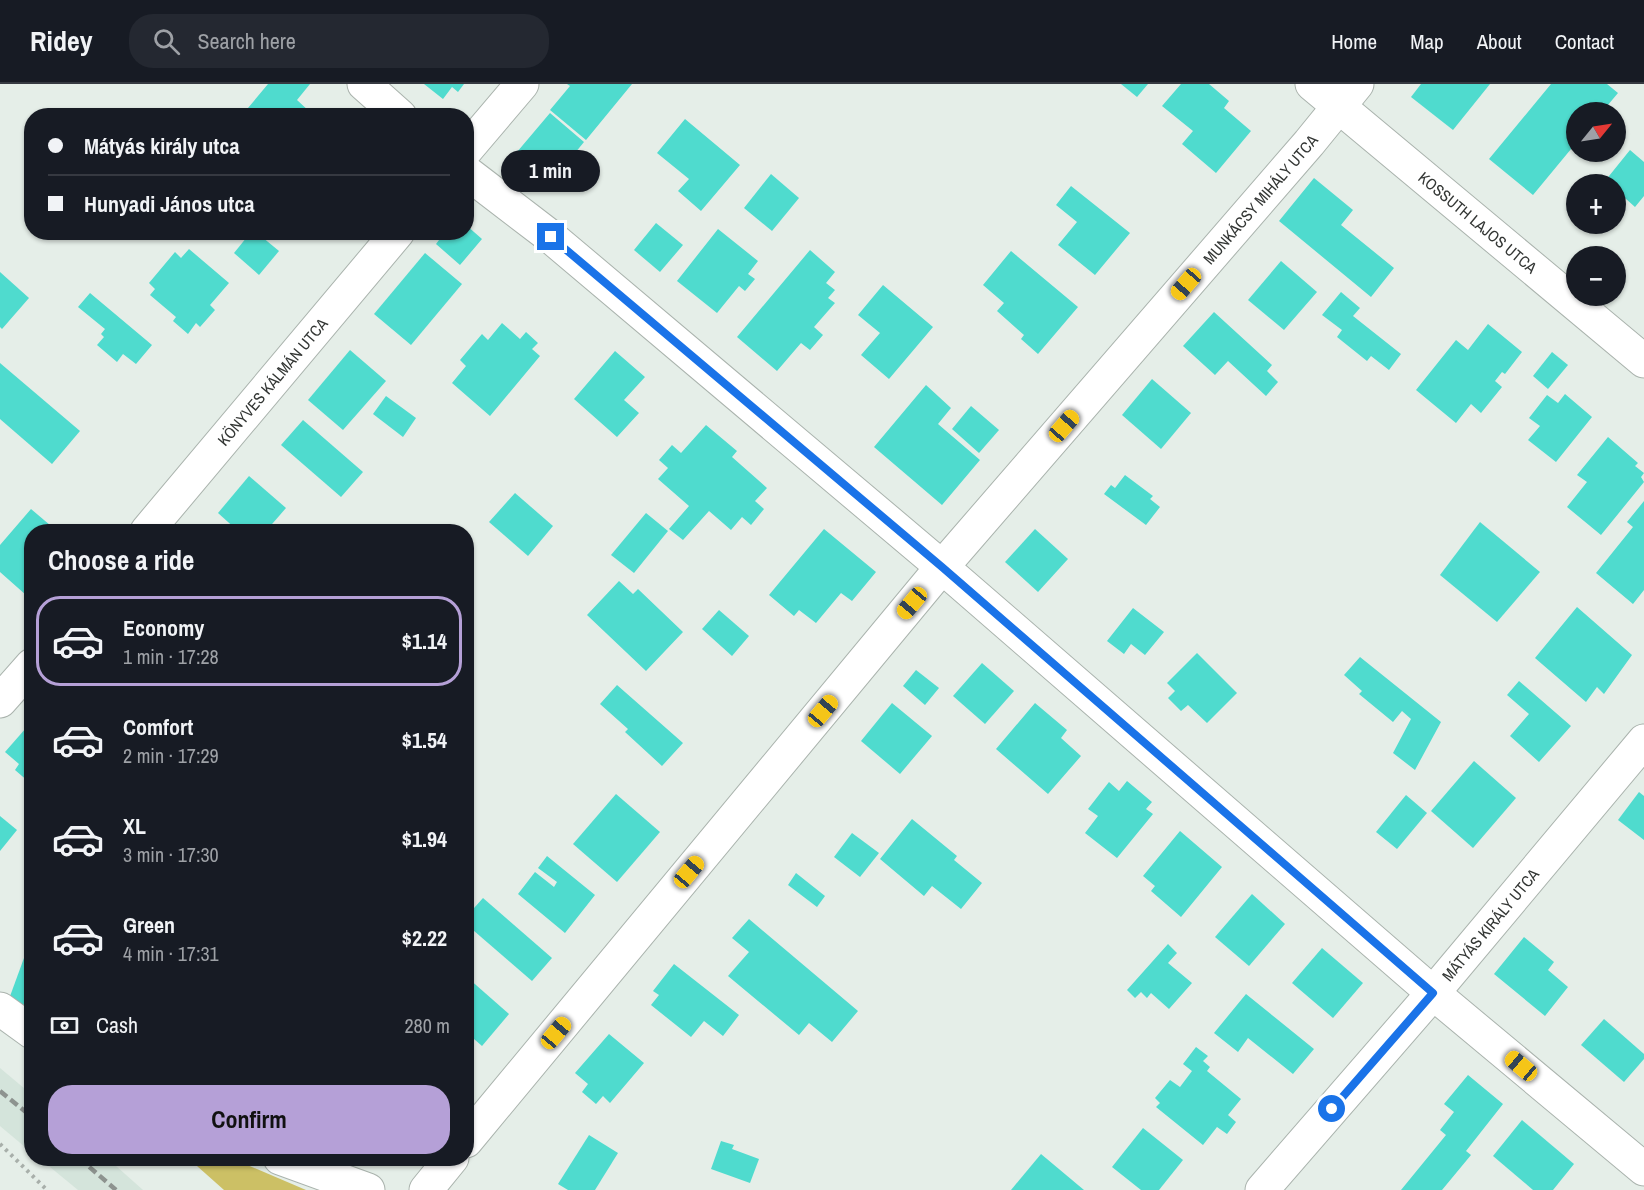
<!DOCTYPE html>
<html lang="en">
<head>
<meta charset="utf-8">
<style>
  body { margin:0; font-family:"Archivo Narrow",sans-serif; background:#242831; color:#f1f3f6; height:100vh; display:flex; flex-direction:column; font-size:22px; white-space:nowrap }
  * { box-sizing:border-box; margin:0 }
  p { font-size:20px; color:#9ea1a6 }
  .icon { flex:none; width:33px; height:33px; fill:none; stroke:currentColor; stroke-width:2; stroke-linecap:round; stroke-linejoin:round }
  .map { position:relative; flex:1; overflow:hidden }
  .panel { position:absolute; left:24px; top:440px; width:450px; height:642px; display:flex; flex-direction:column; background:#171b24; border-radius:24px; box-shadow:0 2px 4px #0004 }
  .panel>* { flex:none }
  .hud { position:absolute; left:24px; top:24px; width:450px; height:132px; border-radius:24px; box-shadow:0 2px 4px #0004; display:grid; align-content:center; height:132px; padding:0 24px; background:#171b24 }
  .needle { width:39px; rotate:60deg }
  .controls { position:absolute; left:1566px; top:18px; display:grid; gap:12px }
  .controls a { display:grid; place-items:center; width:60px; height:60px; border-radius:50%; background:#171b24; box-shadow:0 2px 4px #0004; font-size:30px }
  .end { position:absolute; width:27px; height:27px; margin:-14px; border:8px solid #1a73e8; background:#fff; box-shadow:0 0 0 3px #fff }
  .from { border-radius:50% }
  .bubble { position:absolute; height:42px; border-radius:21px; background:#171b24; box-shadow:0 2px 4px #0004; font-size:20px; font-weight:700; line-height:42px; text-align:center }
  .car { position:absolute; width:18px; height:36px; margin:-18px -9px; border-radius:8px; box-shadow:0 0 4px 2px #0007; background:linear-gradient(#f5c518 24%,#345 0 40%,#f5c518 0 76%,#345 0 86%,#f5c518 0) }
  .hud b { display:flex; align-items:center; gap:21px; height:57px; font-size:22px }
  .hud b+b { border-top:2px solid #363941 }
  .hud i { width:15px; height:15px; background:#f1f3f6 }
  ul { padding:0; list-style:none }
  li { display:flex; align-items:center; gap:18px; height:90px; margin:0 12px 9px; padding:0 12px; border:3px solid transparent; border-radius:24px }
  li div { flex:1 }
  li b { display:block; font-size:22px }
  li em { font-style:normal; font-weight:700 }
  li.selected { border-color:#b5a0d7 }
  li>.icon { width:54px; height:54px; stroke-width:1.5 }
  h2 { padding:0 24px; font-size:27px; line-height:72px }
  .pay { display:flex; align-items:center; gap:15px; height:66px; padding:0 24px; font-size:22px }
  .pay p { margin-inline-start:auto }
  .cta { display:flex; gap:12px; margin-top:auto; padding:12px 24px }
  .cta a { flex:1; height:69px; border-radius:24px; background:#b5a0d7; color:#111; font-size:24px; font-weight:700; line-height:69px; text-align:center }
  header { display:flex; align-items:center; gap:36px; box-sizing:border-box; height:84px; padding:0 30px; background:#171b24; border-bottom:2px solid #363941 }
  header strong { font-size:28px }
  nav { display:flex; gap:33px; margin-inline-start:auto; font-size:21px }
  .search { width:420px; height:54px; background:#242831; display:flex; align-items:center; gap:15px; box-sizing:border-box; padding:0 21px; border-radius:24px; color:#9ea1a6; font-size:22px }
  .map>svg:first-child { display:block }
</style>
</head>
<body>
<header>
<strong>Ridey</strong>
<div class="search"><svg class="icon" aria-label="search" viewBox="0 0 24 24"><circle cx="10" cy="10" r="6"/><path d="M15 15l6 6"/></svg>Search here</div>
<nav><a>Home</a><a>Map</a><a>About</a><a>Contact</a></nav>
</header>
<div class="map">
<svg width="1644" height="1106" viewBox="0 0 1644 1106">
  <rect width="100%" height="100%" fill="#e5eee8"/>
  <g fill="#d4e4db">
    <polygon points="0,984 31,1010 31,1068 0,1042"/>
    <polygon points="39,1074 107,1074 143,1106 78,1106"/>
  </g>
  <polygon fill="#ccc065" points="188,1074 231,1074 306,1106 224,1106"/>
  <g fill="#4fdbce">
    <polygon points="268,0 310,0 297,16 310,28 307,32 257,32 248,24"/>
    <polygon points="424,0 464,0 458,8 452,3 443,15"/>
    <polygon points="567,0 632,0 586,56 550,26 570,2"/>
    <polygon points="1121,0 1148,0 1137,13"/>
    <polygon points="1181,0 1209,0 1229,17 1224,24 1251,47 1216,89 1182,60 1193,47 1162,22"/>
    <polygon points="1421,0 1490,0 1453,46 1411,13"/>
    <polygon points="1551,0 1607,0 1618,9 1602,28 1576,28 1576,59 1533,111 1489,75"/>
    <polygon points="550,29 584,58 552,97 546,92 543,96 521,79 524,74 517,68"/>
    <polygon points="685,35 740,81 701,127 678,107 689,95 657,69"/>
    <polygon points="1630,66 1644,78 1644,112 1635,123 1616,106 1616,100 1608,100 1605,97"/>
    <polygon points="771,90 799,114 772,147 744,124"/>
    <polygon points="1314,94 1353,126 1341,141 1394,184 1371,213 1279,137"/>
    <polygon points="1071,102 1130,149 1095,191 1058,161 1077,138 1056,121"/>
    <polygon points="656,139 683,161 660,188 634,166"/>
    <polygon points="466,141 482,155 460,181 436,160 445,148 466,148"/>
    <polygon points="718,145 758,177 748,190 755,195 745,207 739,202 717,229 677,197"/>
    <polygon points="251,148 256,148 279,167 259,191 234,169"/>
    <polygon points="189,165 229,199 210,221 215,226 200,243 196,239 188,250 173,237 176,233 150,211 155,205 149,199 175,168 181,174"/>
    <polygon points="810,166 835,188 826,199 835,206 828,214 835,219 814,243 823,251 810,266 801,259 777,287 737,253"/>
    <polygon points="1011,167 1078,223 1038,270 1021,255 1024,251 997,227 1004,219 983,201"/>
    <polygon points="425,169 462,200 411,261 374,230"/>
    <polygon points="1281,177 1317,208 1284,246 1248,216"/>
    <polygon points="0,188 29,214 2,245 0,243"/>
    <polygon points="883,201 933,243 889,295 861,271 880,249 858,231"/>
    <polygon points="1341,208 1360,224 1353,232 1401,270 1389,286 1371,272 1367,277 1337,253 1342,246 1322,231"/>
    <polygon points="90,209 152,261 136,280 123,270 117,278 97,261 104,253 101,250 105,245 78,223"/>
    <polygon points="1214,228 1272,281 1267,287 1278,298 1266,312 1228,277 1215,291 1183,262"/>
    <polygon points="502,239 520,255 526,248 538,259 532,265 540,272 490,332 452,299 466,282 460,276 482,250 488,256"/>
    <polygon points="1488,240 1522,268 1505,290 1502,288 1495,297 1502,303 1481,329 1471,320 1456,339 1416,306 1456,256 1468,266"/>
    <polygon points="350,266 386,297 343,346 308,316"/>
    <polygon points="615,267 645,293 624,316 639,329 617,353 574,315"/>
    <polygon points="1552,268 1568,281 1548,305 1533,292"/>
    <polygon points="0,279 80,347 52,380 0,335"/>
    <polygon points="1152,295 1191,329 1161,365 1122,331"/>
    <polygon points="926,301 951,324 938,340 980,376 942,421 874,363"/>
    <polygon points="1565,310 1592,333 1556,378 1528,356 1540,342 1529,334 1547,311 1558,319"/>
    <polygon points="386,312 416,334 403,353 373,330"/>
    <polygon points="971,322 999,346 979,369 952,345"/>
    <polygon points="303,336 363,388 341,413 281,361"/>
    <polygon points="706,341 737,367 732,373 767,404 755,417 764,425 751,441 742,433 731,446 709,427 683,456 669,445 689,422 658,395 668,384 659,376 672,361 681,369"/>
    <polygon points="1608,353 1638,379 1635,382 1644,389 1641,393 1644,398 1601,451 1567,423 1587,398 1577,391"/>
    <polygon points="1125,391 1153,412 1150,415 1160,423 1146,441 1104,410 1111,401 1115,404"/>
    <polygon points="249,392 286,424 266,447 238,447 218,429"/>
    <polygon points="515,409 553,442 528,472 489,438"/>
    <polygon points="1644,417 1644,506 1633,520 1596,489 1633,443 1627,438"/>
    <polygon points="31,425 57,447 32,447 32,505 26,511 0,488 0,461"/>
    <polygon points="646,429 668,447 634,489 611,471"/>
    <polygon points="1480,438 1540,488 1497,538 1440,491"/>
    <polygon points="824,445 876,488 852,517 841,509 816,539 799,526 794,532 769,511"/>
    <polygon points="1035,445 1068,475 1038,508 1005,478"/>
    <polygon points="619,497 633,510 638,505 683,548 646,587 587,531"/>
    <polygon points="1577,523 1632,571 1604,610 1597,603 1586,618 1535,574"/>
    <polygon points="1133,524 1164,548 1145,571 1131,560 1124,570 1107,557"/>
    <polygon points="719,526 749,552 732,572 702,545"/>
    <polygon points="1197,569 1237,609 1207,639 1188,621 1181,627 1168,614 1175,607 1167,599"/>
    <polygon points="1360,573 1441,638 1415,686 1393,669 1411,635 1402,627 1393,638 1359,610 1362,607 1344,591"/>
    <polygon points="982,579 1014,607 985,640 953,612"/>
    <polygon points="916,586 939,604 925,621 903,602"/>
    <polygon points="1519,597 1571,642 1539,678 1510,652 1529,630 1507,611"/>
    <polygon points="617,601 683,659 662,682 625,648 628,645 600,620"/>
    <polygon points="892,619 932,652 900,690 861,657"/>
    <polygon points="1035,619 1067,646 1061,654 1081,672 1048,710 996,665"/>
    <polygon points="26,644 32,649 32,695 29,698 15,686 19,680 5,668"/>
    <polygon points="1474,677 1516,714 1473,764 1431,727"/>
    <polygon points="1127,697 1152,718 1146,725 1153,730 1117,774 1085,749 1098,732 1088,725 1109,698 1119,707"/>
    <polygon points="1639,708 1644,712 1644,756 1618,736"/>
    <polygon points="616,710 660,748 617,798 573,760"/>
    <polygon points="1406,711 1427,729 1397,765 1376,748"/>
    <polygon points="0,732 17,746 0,767"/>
    <polygon points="912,735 957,772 954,776 982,799 961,825 932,802 924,812 880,775"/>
    <polygon points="1180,747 1222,783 1181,833 1151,807 1155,802 1143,792"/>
    <polygon points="852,749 879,769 860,793 834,773"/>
    <polygon points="547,772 595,811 565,849 518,810 535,788 554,803 557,798 538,784"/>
    <polygon points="796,789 825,812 817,823 788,801"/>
    <polygon points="1252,810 1285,840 1249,882 1215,853"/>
    <polygon points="483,814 552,874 532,897 466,840 466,833"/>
    <polygon points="749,835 858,927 832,958 809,939 799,951 728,892 749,868 732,854"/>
    <polygon points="1524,853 1554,878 1548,886 1568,903 1545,932 1494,890"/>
    <polygon points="1168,860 1177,869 1168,879 1192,899 1169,925 1151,909 1147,914 1141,908 1135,914 1127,906"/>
    <polygon points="28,863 32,864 32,924 9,915"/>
    <polygon points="1322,864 1363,899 1333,934 1292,899"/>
    <polygon points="674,880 739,931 723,952 704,937 691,953 651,921 659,911 653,907"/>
    <polygon points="468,894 509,930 482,962 466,948"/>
    <polygon points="1246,910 1314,965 1293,990 1248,954 1238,968 1214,949"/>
    <polygon points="1604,935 1644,970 1644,975 1624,998 1581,961"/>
    <polygon points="609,950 644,979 610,1019 603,1012 596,1020 582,1008 588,1000 575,989"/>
    <polygon points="1196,963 1208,972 1203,977 1210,983 1207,987 1241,1015 1228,1031 1236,1038 1227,1050 1217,1043 1203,1061 1156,1023 1160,1019 1155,1014 1170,996 1180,1003 1192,987 1183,980"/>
    <polygon points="1468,991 1503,1020 1466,1067 1471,1071 1442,1106 1401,1106 1446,1051 1440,1046 1454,1028 1444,1020"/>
    <polygon points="1522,1036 1574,1080 1553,1106 1533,1106 1493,1072"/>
    <polygon points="1143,1044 1183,1076 1159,1106 1141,1106 1112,1083"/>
    <polygon points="589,1051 618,1069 595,1106 568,1106 558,1100"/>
    <polygon points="721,1057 734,1061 732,1065 759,1075 750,1099 711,1085"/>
    <polygon points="1041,1070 1084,1106 1011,1106"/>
  </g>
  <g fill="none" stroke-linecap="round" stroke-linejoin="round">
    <defs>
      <g id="minor">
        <polyline points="364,0 400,32"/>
        <path id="s1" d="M1312 0 1644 277"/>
        <polyline points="466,66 522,0"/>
        <polyline points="466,88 551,153 942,483 1433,909 1644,1085"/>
        <path id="s2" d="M147 447 398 148"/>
        <polyline points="0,617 32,581"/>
        <polyline points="0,925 32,948"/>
        <path id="s3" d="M466 1057 942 483 1309 59 1357 0"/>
        <polyline points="280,1074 368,1106"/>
        <polyline points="426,1106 452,1074"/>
        <path id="s4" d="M1262 1106 1433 909 1644 657"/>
      </g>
    </defs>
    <use href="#minor" stroke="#aab3ad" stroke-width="35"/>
    <polyline stroke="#a8afaa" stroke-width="4" stroke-dasharray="3 4.5" stroke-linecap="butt" points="0,1060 47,1106"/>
    <use href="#minor" stroke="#fff" stroke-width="33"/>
    <g stroke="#8d938f" stroke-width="4.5" stroke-dasharray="9 4.5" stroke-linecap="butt">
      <polyline points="0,1007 32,1033"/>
      <polyline points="79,1074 116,1106"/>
    </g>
  </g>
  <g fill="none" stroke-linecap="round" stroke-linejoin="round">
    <polyline stroke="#1a73e8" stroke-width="8" points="551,153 942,483 1433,909 1332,1025"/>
  </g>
  <g text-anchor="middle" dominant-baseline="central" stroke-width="6" stroke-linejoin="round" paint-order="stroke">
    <g font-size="16" fill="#343735" stroke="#fff">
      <text stroke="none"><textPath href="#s3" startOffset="1232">MUNKÁCSY MIHÁLY UTCA</textPath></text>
      <text stroke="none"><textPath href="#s1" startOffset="216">KOSSUTH LAJOS UTCA</textPath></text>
      <text stroke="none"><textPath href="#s2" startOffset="195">KÖNYVES KÁLMÁN UTCA</textPath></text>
      <text stroke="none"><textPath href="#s4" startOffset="350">MÁTYÁS KIRÁLY UTCA</textPath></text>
    </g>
  </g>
</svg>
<div class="controls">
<a><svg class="needle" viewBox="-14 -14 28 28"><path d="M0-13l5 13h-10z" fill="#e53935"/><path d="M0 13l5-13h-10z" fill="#9ea1a6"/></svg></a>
<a>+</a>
<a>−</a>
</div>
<i class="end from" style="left:1332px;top:1025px"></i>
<i class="end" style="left:551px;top:153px"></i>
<div class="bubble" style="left:501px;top:66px;width:99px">1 min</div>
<i class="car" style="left:1186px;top:200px;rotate:221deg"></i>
<i class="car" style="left:1064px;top:342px;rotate:41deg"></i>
<i class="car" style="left:912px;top:519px;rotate:220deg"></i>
<i class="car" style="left:823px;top:627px;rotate:40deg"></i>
<i class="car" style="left:689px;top:788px;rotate:40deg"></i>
<i class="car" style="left:556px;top:949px;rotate:40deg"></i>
<i class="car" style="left:1521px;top:982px;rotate:310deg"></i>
<div class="hud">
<b><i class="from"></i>Mátyás király utca</b>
<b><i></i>Hunyadi János utca</b>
</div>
<section class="panel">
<h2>Choose a ride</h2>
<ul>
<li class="selected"><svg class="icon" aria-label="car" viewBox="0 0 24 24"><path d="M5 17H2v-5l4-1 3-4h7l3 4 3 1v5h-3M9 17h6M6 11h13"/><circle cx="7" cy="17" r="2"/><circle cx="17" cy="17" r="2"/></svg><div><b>Economy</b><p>1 min · 17:28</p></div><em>$1.14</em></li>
<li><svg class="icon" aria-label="car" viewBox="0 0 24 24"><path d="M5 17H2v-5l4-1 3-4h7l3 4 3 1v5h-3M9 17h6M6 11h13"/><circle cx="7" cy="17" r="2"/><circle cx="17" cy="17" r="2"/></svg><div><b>Comfort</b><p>2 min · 17:29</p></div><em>$1.54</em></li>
<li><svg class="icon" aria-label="car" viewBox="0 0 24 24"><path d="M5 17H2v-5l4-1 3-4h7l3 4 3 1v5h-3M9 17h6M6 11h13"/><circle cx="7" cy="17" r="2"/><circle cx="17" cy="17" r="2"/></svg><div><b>XL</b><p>3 min · 17:30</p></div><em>$1.94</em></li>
<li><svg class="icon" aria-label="car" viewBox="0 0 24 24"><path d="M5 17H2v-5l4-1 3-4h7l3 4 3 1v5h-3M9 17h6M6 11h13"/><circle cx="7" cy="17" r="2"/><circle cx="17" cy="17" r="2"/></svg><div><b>Green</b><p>4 min · 17:31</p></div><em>$2.22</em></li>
</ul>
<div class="pay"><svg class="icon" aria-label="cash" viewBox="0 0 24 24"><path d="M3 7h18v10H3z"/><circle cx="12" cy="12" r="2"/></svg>Cash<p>280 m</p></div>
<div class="cta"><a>Confirm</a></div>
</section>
</div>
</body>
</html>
